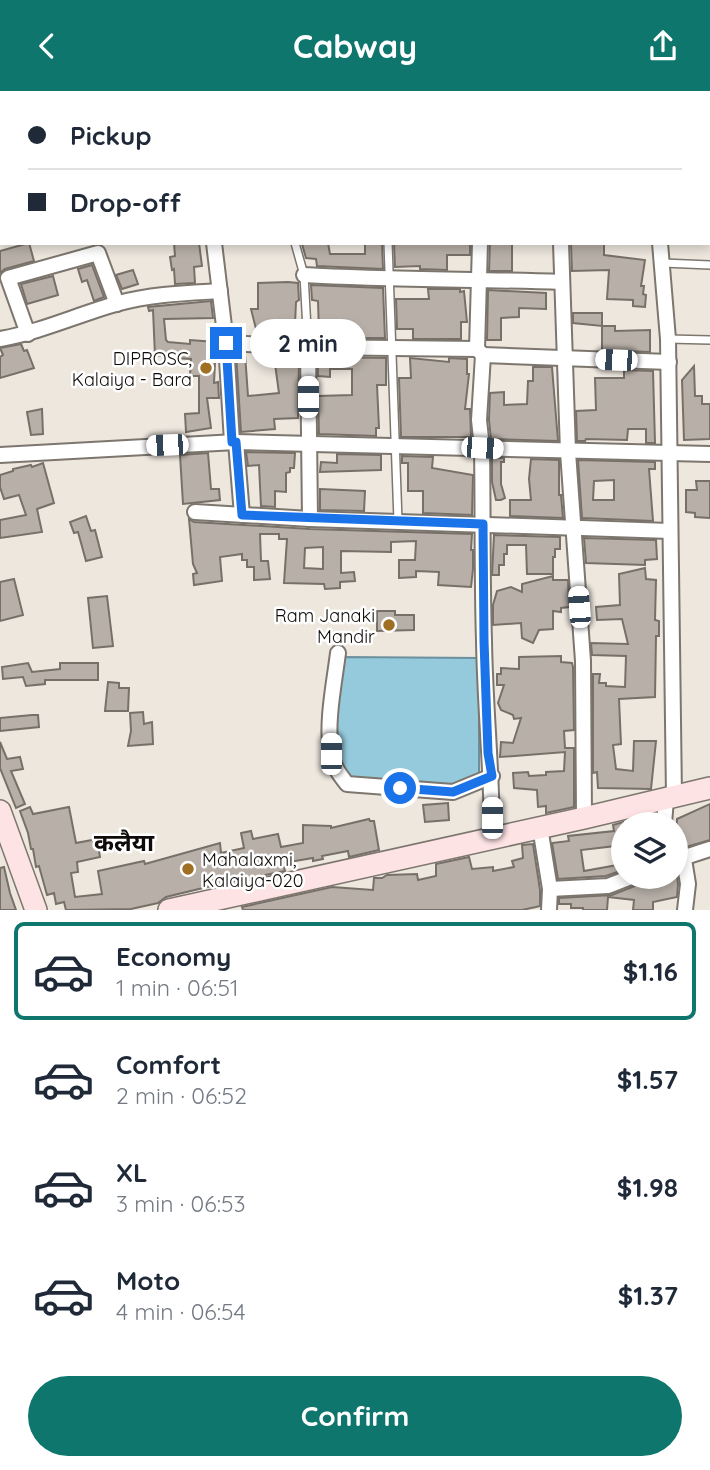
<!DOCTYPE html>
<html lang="en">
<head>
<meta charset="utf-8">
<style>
  body { margin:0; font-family:Quicksand,"Noto Sans Devanagari",sans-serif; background:#f6f6f7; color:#1f2937; height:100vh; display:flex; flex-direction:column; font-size:26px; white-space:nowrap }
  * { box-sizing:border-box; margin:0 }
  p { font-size:23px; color:#747a83 }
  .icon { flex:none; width:38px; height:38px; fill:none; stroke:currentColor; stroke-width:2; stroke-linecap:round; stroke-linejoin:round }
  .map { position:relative; height:819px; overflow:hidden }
  .panel { display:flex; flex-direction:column; background:#fff; flex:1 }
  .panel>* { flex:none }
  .hud { position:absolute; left:0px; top:0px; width:710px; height:154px; box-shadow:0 4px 10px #0003; display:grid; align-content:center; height:154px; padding:0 28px; background:#fff }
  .tools { position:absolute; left:611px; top:721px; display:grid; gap:14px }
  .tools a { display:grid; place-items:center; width:77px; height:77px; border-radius:50%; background:#fff; box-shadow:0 4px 10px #0003; font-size:35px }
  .end { position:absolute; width:32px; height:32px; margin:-16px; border:9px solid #1a73e8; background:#fff; box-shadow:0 0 0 4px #fff }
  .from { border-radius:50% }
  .bubble { position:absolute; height:49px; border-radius:24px; background:#fff; box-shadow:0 4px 10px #0003; font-size:23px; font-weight:700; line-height:49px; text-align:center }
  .car { position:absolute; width:21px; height:42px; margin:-21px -10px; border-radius:9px; box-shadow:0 0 5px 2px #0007; background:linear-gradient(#fff 24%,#345 0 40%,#fff 0 76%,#345 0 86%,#fff 0) }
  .hud b { display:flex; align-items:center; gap:24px; height:66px; font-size:26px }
  .hud b+b { border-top:2px solid #e0e1e3 }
  .hud i { width:18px; height:18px; background:#1f2937 }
  ul { padding:12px 0 0; list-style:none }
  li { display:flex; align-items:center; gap:21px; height:98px; margin:0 14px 10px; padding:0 14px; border:4px solid transparent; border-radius:10px }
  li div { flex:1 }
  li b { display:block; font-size:26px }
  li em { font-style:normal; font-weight:700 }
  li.active { border-color:#0f766e }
  li>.icon { width:63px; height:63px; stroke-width:1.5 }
  .action { display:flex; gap:14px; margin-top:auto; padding:14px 28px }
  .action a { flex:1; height:80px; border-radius:42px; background:#0f766e; color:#fff; font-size:28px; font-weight:700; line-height:80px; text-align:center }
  header { display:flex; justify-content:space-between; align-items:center; height:91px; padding:0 28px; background:#0f766e; color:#fff; font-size:32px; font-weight:700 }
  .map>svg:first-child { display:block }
</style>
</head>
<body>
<header><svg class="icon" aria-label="back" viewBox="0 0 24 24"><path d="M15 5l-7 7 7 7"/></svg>Cabway<svg class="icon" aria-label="share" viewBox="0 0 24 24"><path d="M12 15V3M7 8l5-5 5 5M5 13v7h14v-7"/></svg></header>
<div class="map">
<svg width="710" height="819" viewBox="0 0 710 819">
  <rect width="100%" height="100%" fill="#ede7de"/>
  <polygon fill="#95cadc" stroke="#6c919d" stroke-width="2" points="343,566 479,567 479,686 449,696 349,689 339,671 336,624"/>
  <g fill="#b8b0a8" stroke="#777069" stroke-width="2" fill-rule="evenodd">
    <polygon points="29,152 34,170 5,178 0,182 0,160"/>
    <polygon points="174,152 199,152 202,175 194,176 195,192 175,193 174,178 172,179 170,166 175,165"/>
    <polygon points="328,152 330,163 365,163 365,152 382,152 383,178 317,175 316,168 306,167 302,153"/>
    <polygon points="394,152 470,152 470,164 447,164 447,179 420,178 420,175 395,176"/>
    <polygon points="490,152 512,152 512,180 489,180"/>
    <polygon points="571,152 604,152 604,164 645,169 641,195 644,195 643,203 646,204 645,216 633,215 633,209 607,208 609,179 572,180"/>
    <polygon points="92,174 104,206 94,210 87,189 82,191 78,178"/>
    <polygon points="133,179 138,193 122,198 116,184"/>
    <polygon points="53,185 58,204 27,213 21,193"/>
    <polygon points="288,191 298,192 299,209 296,211 295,233 285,233 285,243 257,242 251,218 258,218 258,192"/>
    <polygon points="311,194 383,197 385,247 333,247 333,242 319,242 318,210 312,209"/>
    <polygon points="428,198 460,198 460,201 464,200 467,231 461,231 461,248 413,248 413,238 397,238 396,208 429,208"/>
    <polygon points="488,199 546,202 546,218 519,217 519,226 501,227 501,249 487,249"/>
    <polygon points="211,210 213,227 164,228 166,249 168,251 190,253 190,249 216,251 214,292 218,291 219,307 207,307 211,337 186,341 185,323 199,322 199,285 190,285 191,268 172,267 173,263 155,265 153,219 149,220 148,216"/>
    <polygon points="573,222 602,222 602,235 573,232"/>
    <polygon points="602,235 615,235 615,240 650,239 650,261 602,259"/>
    <polygon points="21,253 24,260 27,259 34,277 0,287 0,266 3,264 0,257"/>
    <polygon points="236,262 245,263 248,305 279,302 275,273 279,272 278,264 289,265 289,269 299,270 298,327 274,328 275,338 241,341"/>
    <polygon points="318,266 386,267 386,294 377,294 379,337 376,337 376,345 319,343 318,305 352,304 352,278 330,278 330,286 318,285"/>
    <polygon points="410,267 449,271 449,267 467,268 467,283 469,283 465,318 470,318 471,346 401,346 399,287 411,287"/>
    <polygon points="694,275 695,305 702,305 702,313 710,313 710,348 684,349 682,289"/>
    <polygon points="533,276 552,276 558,350 491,348 489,329 490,302 504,301 504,314 527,313 528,290 533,290"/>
    <polygon points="624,279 653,280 655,352 646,352 646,338 628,338 627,349 586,348 585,350 577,350 576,320 596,319 595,287 624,287"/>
    <polygon points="42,318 43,343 31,344 27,321"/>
    <polygon points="246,361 295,362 294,377 290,377 290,381 286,382 286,401 275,400 275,416 261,415 259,374 248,375"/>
    <polygon points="208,362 211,398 219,398 220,409 183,413 180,364"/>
    <polygon points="337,363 381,364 381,379 320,381 321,371 337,372"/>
    <polygon points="402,365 433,366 432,377 473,384 472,424 423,422 423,400 408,400 408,372 402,372"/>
    <polygon points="492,367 504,367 504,371 501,371 501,393 505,407 501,409 496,409 492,391"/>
    <polygon points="531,368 559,369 559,404 561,404 563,427 510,425 510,409 531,409 529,388"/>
    <path d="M578 369 655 371V378H649L653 430 582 427ZM614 389V409H593L594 390Z"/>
    <polygon points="43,372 54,412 37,418 42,441 0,447 0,429 26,424 19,404 4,408 0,396 0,384 13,380 13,378 31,374 32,376"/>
    <polygon points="696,390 710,390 710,427 695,426 695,422 686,421 686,399 697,399"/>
    <polygon points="320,398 365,400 364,420 320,419"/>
    <polygon points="86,425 91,440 95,439 102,466 86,470 78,441 74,442 70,431"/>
    <path d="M189 428 194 431 310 438 472 443 471 459H473V478L471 496 438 494 439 481 416 480V486L399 487V469H415L416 450 391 451V461L341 460V482L354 481 355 490 340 491V497L325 498 324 493 284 492 287 448H279V443H260L261 470H268L270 488 254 489V476H247V469H242V463L220 466 222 490 194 494 193 483 197 482 193 473ZM323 456V478L304 477 305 457Z"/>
    <polygon points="494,444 560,446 560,458 555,458 555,466 553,466 553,483 527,483 526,454 507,454 507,463 504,463 504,474 499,474 499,484 492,484"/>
    <polygon points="584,447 656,449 657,468 645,469 645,474 586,472"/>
    <polygon points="645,477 646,488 656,489 655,529 659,530 659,545 656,545 655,606 619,608 621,653 613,654 616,678 633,680 634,650 656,650 651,698 598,697 597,681 593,682 593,583 600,583 599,592 606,592 606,595 625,596 626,565 592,564 591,552 628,553 622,528 597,529 596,516 620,514 619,483"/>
    <polygon points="553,485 553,489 568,489 569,516 561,517 561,521 553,520 553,538 539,539 533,552 522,547 521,532 493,534 493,514 497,500 511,496 522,501 522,493"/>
    <polygon points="14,488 23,524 0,530 0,491"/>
    <polygon points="107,505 113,555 93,557 88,507"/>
    <polygon points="377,520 395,520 395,524 414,524 414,539 377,540"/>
    <polygon points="561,565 561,571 572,572 573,576 574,639 564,640 565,657 574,657 574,716 546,722 546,715 538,716 537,699 514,697 513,682 528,681 529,685 546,684 546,681 564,680 565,661 500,666 501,651 513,652 521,627 514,628 513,624 501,619 498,612 504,594 497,594 497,583 501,583 501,577 519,578 519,566"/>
    <polygon points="28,572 32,581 60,578 60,572 98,572 98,589 45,589 45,593 26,595 23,586 3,588 2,576"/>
    <polygon points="108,591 119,592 119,597 129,597 128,620 105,620"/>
    <polygon points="143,621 144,633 152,631 153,653 128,655 131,640 130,622"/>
    <polygon points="32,624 38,624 39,636 0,640 0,627"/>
    <polygon points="0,651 7,668 20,666 23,678 11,680 25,713 16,717 0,677"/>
    <polygon points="448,712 449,729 425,731 423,714"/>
    <polygon points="710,713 710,749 676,759 677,728"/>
    <polygon points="30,716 33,723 69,716 76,752 97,748 100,766 77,771 78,781 71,782 75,806 102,803 98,780 144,770 145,773 220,752 221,762 244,757 241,742 251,740 253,748 278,743 281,756 303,752 303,734 331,735 331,737 369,728 370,730 374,730 379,759 349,766 348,760 322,765 323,768 313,770 313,767 283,772 285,780 207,796 166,806 158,812 131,818 66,819 64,811 56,813 54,802 47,804 39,775 36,776 33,758 31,758 28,742 20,720"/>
    <polygon points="623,731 623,765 617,765 615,750 615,755 581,759 584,780 623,773 623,779 606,785 558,788 552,752 569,750 568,745 614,740 613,734"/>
    <polygon points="533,753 540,799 540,815 536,816 522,819 243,819 242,816 332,796 373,799 374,787 382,787 387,784 417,783 418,789 436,785 436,773 469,766 472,778 493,776 493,780 514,776 512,770 523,767 522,754"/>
    <polygon points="4,776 10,802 16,819 0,819 0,777"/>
    <polygon points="676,778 678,793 677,806 653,811 653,819 633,819 634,809 608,806 607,819 583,819 583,817 571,817 571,813 559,813 559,807 612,804 635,795 640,786 676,786"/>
  </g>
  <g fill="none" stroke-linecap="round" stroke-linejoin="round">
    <defs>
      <g id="service">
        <polyline points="374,0 374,2"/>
        <polyline points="295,152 304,184 308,256"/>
        <polyline points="388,152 398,430"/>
        <polyline points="663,172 710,174"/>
        <polyline points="668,248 710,249"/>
      </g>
      <g id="minor">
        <polyline points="102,0 103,2"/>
        <polyline points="310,0 311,2"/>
        <polyline points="627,0 628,2"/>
        <polyline points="709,57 710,57"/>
        <polyline points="214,152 226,252 232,351"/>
        <path d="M480 152 477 258 483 264 479 329 482 357C483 421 482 486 484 550 485 616 492 681 492 747"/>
        <polyline points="561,152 568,361 583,570 584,727"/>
        <polyline points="660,152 668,248 674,706"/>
        <path d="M304 184C390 189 476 188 562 191"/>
        <polyline points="28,243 8,187 98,162 117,213"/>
        <path d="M0 248C41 241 79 223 119 212 152 203 186 202 220 200"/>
        <polyline points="226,252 308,256 310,428"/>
        <polyline points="308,256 477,258"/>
        <polyline points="483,264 669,271"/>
        <polyline points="236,351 242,424"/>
        <polyline points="0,364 236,351 710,363"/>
        <polyline points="195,421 310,428 670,440"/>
        <path d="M338 562C334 594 326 631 331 663 333 675 340 684 347 693L453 701 492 685"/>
        <polyline points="664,733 666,708"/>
        <polyline points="540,736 550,798 608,795 631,786"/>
        <polyline points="684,768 688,793 685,819"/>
        <polyline points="676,769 710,758"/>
        <polyline points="549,819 550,798"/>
      </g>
      <g id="secondary">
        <polyline points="0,720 36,819"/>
        <polyline points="169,819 584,727 710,697"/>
      </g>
    </defs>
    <use href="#service" stroke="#7c766e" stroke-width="10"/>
    <use href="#minor" stroke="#7c766e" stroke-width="18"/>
    <use href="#secondary" stroke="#7c766e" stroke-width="24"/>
    <use href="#service" stroke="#fff" stroke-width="7"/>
    <use href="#minor" stroke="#fff" stroke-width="14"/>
    <use href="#secondary" stroke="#fde3e4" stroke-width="21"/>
  </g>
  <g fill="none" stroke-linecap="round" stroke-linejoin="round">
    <polyline stroke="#1a73e8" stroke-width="9" points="226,252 232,351 236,351 242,424 483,433 484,550 488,662 492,685 453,701 400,697"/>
  </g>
  <g fill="#9f7023" stroke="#fff" stroke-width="2.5">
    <circle cx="206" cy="277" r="7"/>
    <circle cx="389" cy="534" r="7"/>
    <circle cx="188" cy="778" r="7"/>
  </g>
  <g text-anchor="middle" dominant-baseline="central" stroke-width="5" stroke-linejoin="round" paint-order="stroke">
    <g font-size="18" fill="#0e0b09" stroke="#fff" text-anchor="end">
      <text x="192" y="267">DIPROSC,<tspan x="192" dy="21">Kalaiya - Bara</tspan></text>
      <text x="375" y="524">Ram Janaki<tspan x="375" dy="21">Mandir</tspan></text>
      <text x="202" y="768" text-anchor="start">Mahalaxmi,<tspan x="202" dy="21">Kalaiya-020</tspan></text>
    </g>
    <g font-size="24" font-weight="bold" fill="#0e0b09" stroke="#fff">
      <text x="124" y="751">कलैया</text>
    </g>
  </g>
</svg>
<div class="tools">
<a><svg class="icon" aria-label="layers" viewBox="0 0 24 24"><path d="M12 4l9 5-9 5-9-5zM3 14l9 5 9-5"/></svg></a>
</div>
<i class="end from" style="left:400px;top:697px"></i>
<i class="end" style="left:226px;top:252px"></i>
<div class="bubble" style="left:250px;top:228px;width:116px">2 min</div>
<i class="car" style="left:616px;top:269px;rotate:272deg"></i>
<i class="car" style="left:308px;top:306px;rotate:0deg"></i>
<i class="car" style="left:167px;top:354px;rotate:268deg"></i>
<i class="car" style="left:482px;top:357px;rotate:93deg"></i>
<i class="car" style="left:579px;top:516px;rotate:356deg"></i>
<i class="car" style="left:331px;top:663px;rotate:0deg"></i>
<i class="car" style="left:492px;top:727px;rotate:0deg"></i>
<div class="hud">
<b><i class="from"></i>Pickup</b>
<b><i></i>Drop-off</b>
</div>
</div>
<section class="panel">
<ul>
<li class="active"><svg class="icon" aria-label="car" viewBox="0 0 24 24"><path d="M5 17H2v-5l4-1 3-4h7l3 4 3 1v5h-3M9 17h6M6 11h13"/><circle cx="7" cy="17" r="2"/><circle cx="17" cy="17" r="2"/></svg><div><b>Economy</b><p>1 min · 06:51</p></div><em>$1.16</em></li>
<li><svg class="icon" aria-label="car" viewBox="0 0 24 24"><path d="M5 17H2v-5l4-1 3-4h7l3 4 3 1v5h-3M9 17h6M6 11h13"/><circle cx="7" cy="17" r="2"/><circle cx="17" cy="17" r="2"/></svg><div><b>Comfort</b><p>2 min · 06:52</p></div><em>$1.57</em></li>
<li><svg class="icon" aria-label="car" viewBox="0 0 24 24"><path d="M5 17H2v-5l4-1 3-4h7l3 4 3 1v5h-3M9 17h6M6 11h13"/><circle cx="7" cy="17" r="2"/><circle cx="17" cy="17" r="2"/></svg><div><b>XL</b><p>3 min · 06:53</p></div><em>$1.98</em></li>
<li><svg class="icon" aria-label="car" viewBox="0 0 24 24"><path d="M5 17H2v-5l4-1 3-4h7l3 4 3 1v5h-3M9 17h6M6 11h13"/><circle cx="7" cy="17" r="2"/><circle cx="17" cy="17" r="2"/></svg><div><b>Moto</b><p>4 min · 06:54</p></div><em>$1.37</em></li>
</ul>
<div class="action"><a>Confirm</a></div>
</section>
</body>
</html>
